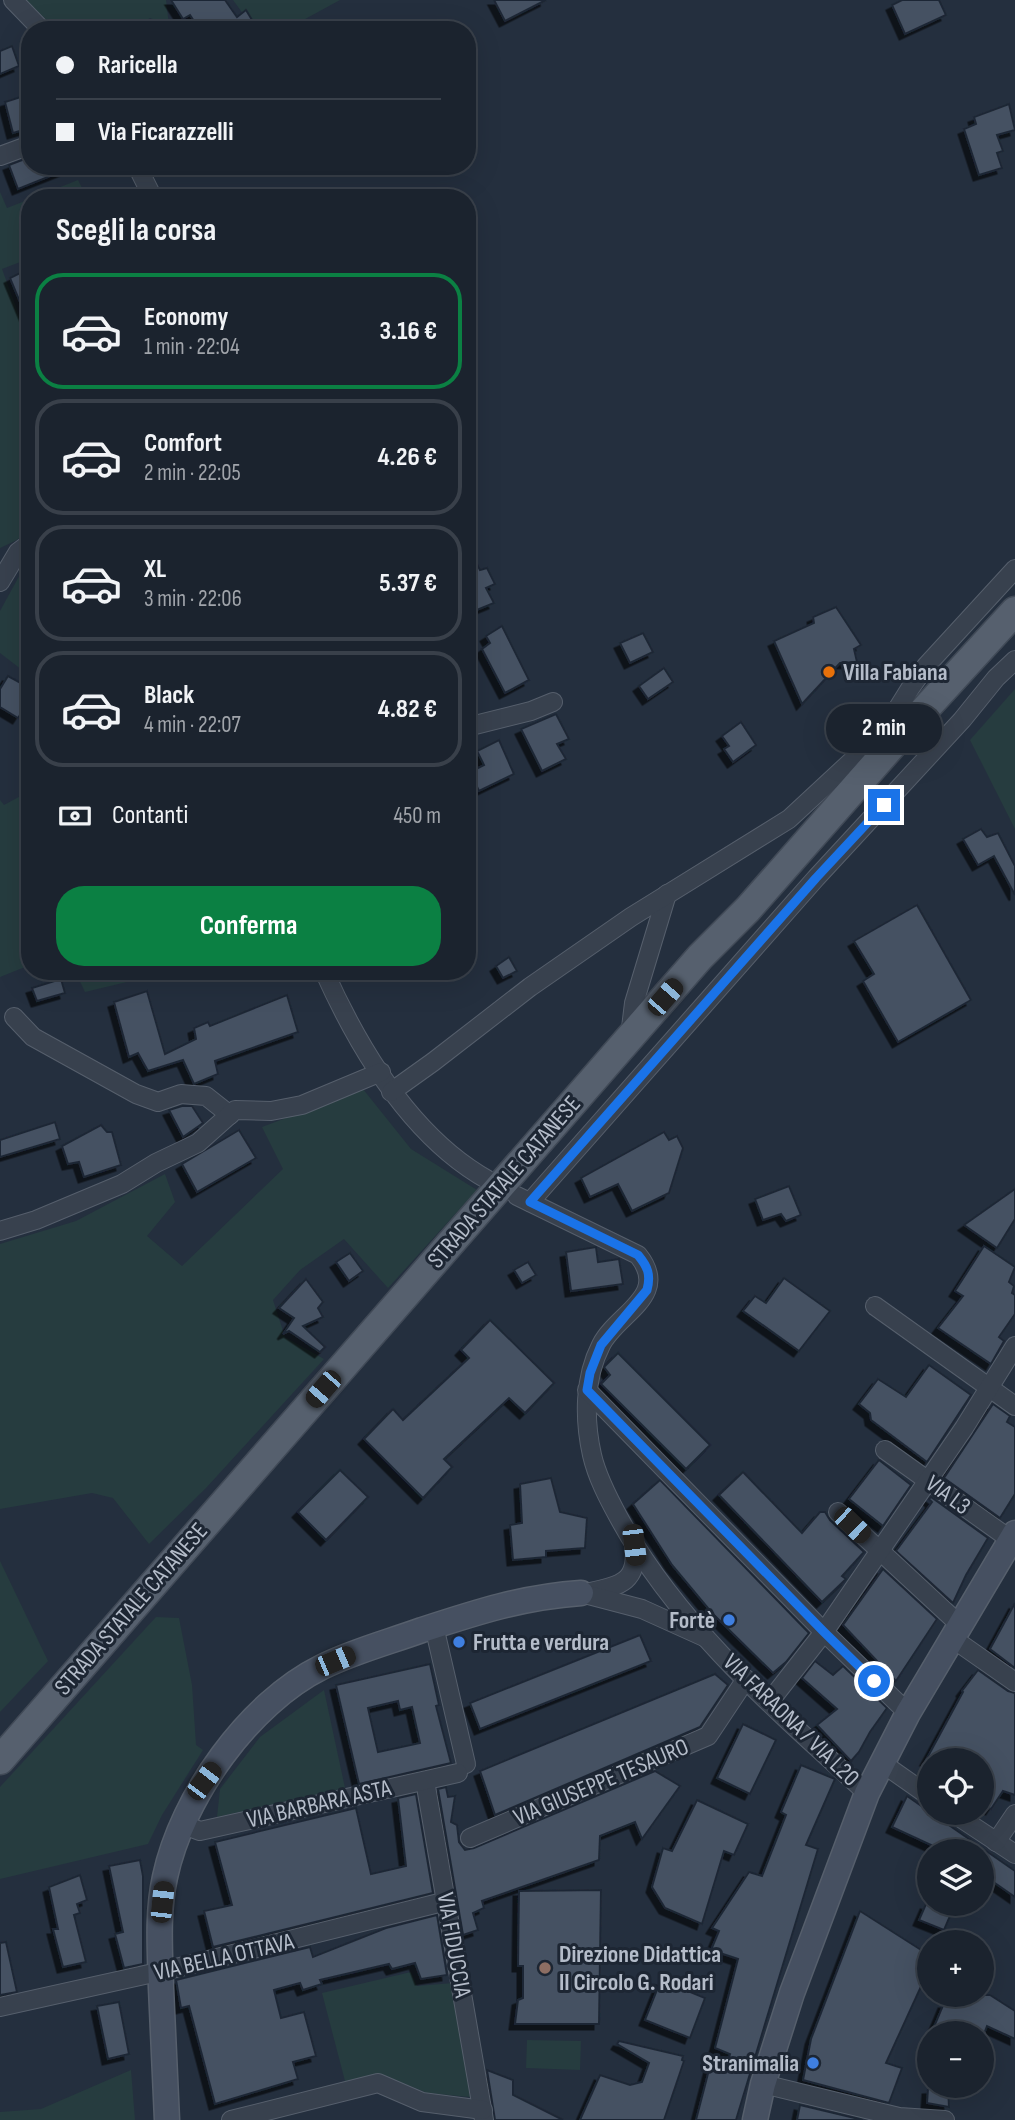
<!DOCTYPE html>
<html lang="it">
<head>
<meta charset="utf-8">
<style>
  body { margin:0; font-family:"Sofia Sans Condensed",sans-serif; background:#242b36; color:#f1f3f6; height:100vh; display:flex; flex-direction:column; font-size:26px; white-space:nowrap }
  * { box-sizing:border-box; margin:0 }
  p { font-size:23px; color:#a0a4aa }
  .icon { flex:none; width:38px; height:38px; fill:none; stroke:currentColor; stroke-width:2; stroke-linecap:round; stroke-linejoin:round }
  .map { position:relative; flex:1; overflow:hidden }
  .side { position:absolute; left:21px; top:189px; width:455px; height:791px; display:flex; flex-direction:column; background:#1b232e; border-radius:28px; box-shadow:0 7px 28px #0002,0 0 0 2px #39404a }
  .side>* { flex:none }
  .banner { position:absolute; left:21px; top:21px; width:455px; height:154px; border-radius:28px; box-shadow:0 7px 28px #0002,0 0 0 2px #39404a; display:grid; align-content:center; height:154px; padding:0 35px; background:#1b232e }
  .controls { position:absolute; left:917px; top:1748px; display:grid; gap:14px }
  .controls a { display:grid; place-items:center; width:77px; height:77px; border-radius:50%; background:#1b232e; box-shadow:0 7px 28px #0002,0 0 0 2px #39404a; font-size:35px }
  .end { position:absolute; width:32px; height:32px; margin:-16px; border:9px solid #1a73e8; background:#fff; box-shadow:0 0 0 4px #fff }
  .from { border-radius:50% }
  .bubble { position:absolute; height:49px; border-radius:24px; background:#1b232e; box-shadow:0 7px 28px #0002,0 0 0 2px #39404a; font-size:23px; font-weight:700; line-height:49px; text-align:center }
  .car { position:absolute; width:21px; height:42px; margin:-21px -10px; border-radius:9px; box-shadow:0 0 5px 2px #0007; background:linear-gradient(#222 24%,#8ab4d8 0 40%,#222 0 76%,#8ab4d8 0 86%,#222 0) }
  .banner b { display:flex; align-items:center; gap:24px; height:66px; font-size:26px }
  .banner b+b { border-top:2px solid #39404a }
  .banner i { width:18px; height:18px; background:#f1f3f6 }
  ul { padding:0; list-style:none }
  li { display:flex; align-items:center; gap:21px; height:116px; margin:0 14px 10px; padding:0 21px; border:4px solid #39404a; border-radius:28px }
  li div { flex:1 }
  li b { display:block; font-size:26px }
  li em { font-style:normal; font-weight:700 }
  li.active { border-color:#0b8043 }
  li>.icon { width:63px; height:63px; stroke-width:1.5 }
  h2 { padding:0 35px; font-size:32px; line-height:84px }
  .pay { display:flex; align-items:center; gap:18px; height:77px; padding:0 35px; font-size:26px }
  .pay p { margin-inline-start:auto }
  .primary-button { display:flex; gap:14px; margin-top:auto; padding:14px 35px }
  .primary-button a { flex:1; height:80px; border-radius:28px; background:#0b8043; color:#fff; font-size:28px; font-weight:700; line-height:80px; text-align:center }
  .map>svg:first-child { display:block }
</style>
</head>
<body>
<div class="map">
<svg width="1015" height="2120" viewBox="0 0 1015 2120">
  <defs>
    <filter id="shadow"><feDropShadow dx="-5.5" dy="5.5" stdDeviation="0" flood-color="#0009"/></filter>
  </defs>
  <rect width="100%" height="100%" fill="#242f3e"/>
  <g fill="#263c3f">
    <polygon points="26,0 166,0 169,25 150,18 133,30 57,30"/>
    <polygon points="233,0 340,0 285,30 255,30"/>
    <polygon points="78,180 87,198 33,198"/>
    <polygon points="0,192 7,208 30,199 30,226 19,231 28,259 2,269 30,345 30,530 15,541 0,548"/>
    <polygon points="30,564 30,676 0,653 0,611 23,569"/>
    <polygon points="1015,689 1015,829 970,740"/>
    <polygon points="30,791 30,965 0,977 0,800 4,805"/>
    <polygon points="75,971 173,971 85,992"/>
    <polygon points="363,1089 411,1149 477,1190 388,1288 344,1239 300,1270 273,1300 285,1337 324,1359 206,1488 149,1544 113,1498 92,1493 0,1509 0,1244 76,1221 165,1174 175,1202 147,1236 182,1266 283,1169 262,1127"/>
    <polygon points="0,1561 48,1661 0,1712"/>
    <polygon points="156,1617 179,1618 192,1685 196,1745 203,1750 162,1815 148,1844 0,1879 0,1787"/>
    <polygon points="324,1690 345,1788 217,1817 220,1789 260,1737"/>
    <polygon points="411,1972 417,1986 453,1983 470,2097 427,2093 381,2074 345,2081 322,1993"/>
    <polygon points="527,2040 581,2041 580,2070 526,2068"/>
    <polygon points="131,2070 135,2120 0,2120 0,2112 41,2109"/>
  </g>
  <g fill="#455162" stroke="#1f2835" stroke-width="2" fill-rule="evenodd" filter="url(#shadow)">
    <polygon points="171,0 225,0 237,17 246,10 258,30 200,30 190,15 183,19"/>
    <polygon points="494,0 546,0 505,21"/>
    <polygon points="902,0 939,0 946,15 905,34 892,5"/>
    <polygon points="12,46 19,66 0,74 0,51"/>
    <polygon points="30,94 30,128 13,133 5,102"/>
    <polygon points="1009,104 1015,130 997,135 1003,151 997,153 1002,168 979,175 964,129 976,124 974,117"/>
    <polygon points="30,157 30,166 73,167 18,189 9,165"/>
    <polygon points="30,268 30,324 29,324 10,278"/>
    <polygon points="467,545 480,570 487,568 495,584 486,588 494,603 467,614"/>
    <polygon points="836,607 861,645 854,649 857,662 840,663 802,704 774,641 814,623 813,617"/>
    <polygon points="502,626 529,680 505,693 482,649 490,643 486,636"/>
    <polygon points="643,633 653,652 630,663 620,643"/>
    <polygon points="664,668 673,682 648,699 639,686"/>
    <polygon points="8,676 30,688 30,700 18,718 0,707 0,689"/>
    <polygon points="556,714 569,739 557,744 566,759 542,771 521,729"/>
    <polygon points="741,722 756,745 733,762 724,749 729,746 722,736"/>
    <polygon points="499,740 514,774 479,791 470,772 484,765 477,751"/>
    <polygon points="981,829 987,837 998,833 1015,866 1015,895 994,856 978,865 963,839"/>
    <polygon points="917,905 971,1000 898,1042 863,981 874,974 854,941"/>
    <polygon points="509,957 517,971 503,978 496,966"/>
    <polygon points="61,979 65,993 37,1001 32,988"/>
    <polygon points="147,991 165,1054 196,1039 194,1028 208,1022 210,1026 287,995 298,1032 215,1061 218,1074 194,1084 183,1060 148,1071 138,1053 129,1057 114,1002"/>
    <polygon points="182,1106 192,1106 203,1123 183,1137 169,1110"/>
    <polygon points="55,1122 60,1139 0,1157 0,1140"/>
    <polygon points="101,1125 107,1132 112,1132 121,1165 84,1177 79,1162 68,1164 62,1146"/>
    <polygon points="239,1130 256,1158 197,1192 182,1164"/>
    <polygon points="664,1132 669,1140 677,1136 683,1148 669,1193 632,1211 618,1184 590,1197 581,1178"/>
    <polygon points="789,1186 801,1215 786,1221 781,1214 763,1220 755,1199"/>
    <polygon points="1015,1189 1015,1219 997,1248 964,1225"/>
    <polygon points="984,1246 1015,1267 1009,1282 1014,1286 1012,1293 1015,1295 1015,1314 999,1337 1004,1341 991,1364 938,1328 963,1296 955,1291"/>
    <polygon points="596,1247 598,1262 619,1259 623,1284 571,1291 566,1252"/>
    <polygon points="350,1253 363,1271 349,1281 336,1262"/>
    <polygon points="528,1262 536,1275 522,1283 514,1270"/>
    <polygon points="784,1278 830,1311 799,1351 743,1311 755,1296 766,1303"/>
    <polygon points="306,1279 323,1302 318,1308 323,1317 303,1326 325,1347 320,1352 289,1331 283,1334 294,1318 279,1308"/>
    <polygon points="490,1320 554,1383 525,1413 509,1398 444,1459 452,1467 423,1498 364,1439 393,1409 403,1420 469,1358 461,1350"/>
    <polygon points="618,1353 710,1445 686,1469 601,1384 610,1375 604,1367"/>
    <polygon points="929,1365 971,1395 927,1462 871,1420 870,1413 859,1404 878,1379 906,1397"/>
    <polygon points="993,1404 1010,1416 1007,1422 1015,1427 1015,1494 1000,1518 944,1478"/>
    <polygon points="879,1460 911,1485 883,1526 849,1499"/>
    <polygon points="340,1470 368,1497 326,1540 298,1512"/>
    <polygon points="743,1472 802,1533 820,1512 825,1512 830,1520 864,1552 842,1576 846,1579 822,1602 719,1495"/>
    <polygon points="551,1478 560,1512 587,1518 585,1548 546,1551 546,1557 513,1560 510,1525 522,1523 520,1484"/>
    <polygon points="660,1480 809,1633 786,1662 773,1673 712,1613 672,1565 633,1504"/>
    <polygon points="931,1497 988,1538 966,1575 953,1603 896,1551 932,1502 929,1499"/>
    <polygon points="883,1569 937,1619 896,1681 843,1625"/>
    <polygon points="1015,1603 1015,1668 990,1649"/>
    <polygon points="640,1635 651,1661 480,1729 470,1703"/>
    <polygon points="815,1661 833,1675 843,1666 887,1708 870,1732 859,1752 851,1761 817,1725 837,1709 802,1678"/>
    <path d="M430 1664 439 1705 436 1706 451 1763 359 1784 336 1685ZM398 1701 400 1710 412 1707 420 1743 378 1752 368 1708Z"/>
    <polygon points="978,1670 1008,1691 1015,1693 1015,1795 1003,1791 991,1809 982,1804 982,1760 926,1760 963,1692 962,1691"/>
    <polygon points="715,1674 728,1685 700,1727 495,1815 480,1771"/>
    <polygon points="743,1724 776,1740 750,1794 717,1778"/>
    <polygon points="801,1765 835,1779 806,1845 818,1849 736,2120 696,2120 711,2062 727,2066 730,2054 715,2048 738,1959 711,1950 719,1931 712,1928 749,1872 762,1876 786,1815 781,1812"/>
    <polygon points="655,1771 680,1786 642,1839 635,1822 600,1836 599,1860 482,1901 484,1908 473,1913 478,1930 463,1935 438,1789 446,1787 448,1797 455,1796 451,1822 457,1825 459,1842 465,1850 474,1848"/>
    <polygon points="416,1794 433,1893 213,1947 204,1911 232,1905 215,1842 356,1808 371,1874 406,1866 398,1798"/>
    <polygon points="907,1796 1015,1871 1015,1897 982,1874 982,1852 946,1852 892,1827"/>
    <polygon points="697,1800 748,1824 734,1855 724,1851 702,1924 665,1908 652,1887 663,1848 672,1851"/>
    <polygon points="140,1860 143,1876 143,1964 124,1968 115,1934 123,1932 109,1866"/>
    <polygon points="80,1875 87,1900 77,1904 80,1913 74,1915 86,1962 63,1967 53,1929 58,1929 49,1887"/>
    <polygon points="601,1890 599,2024 515,2024 518,2000 523,1998 523,1966 518,1966 519,1891"/>
    <polygon points="926,1904 950,1916 944,1930 919,1920"/>
    <polygon points="860,1911 929,1955 929,1969 886,2063 902,2068 889,2103 803,2080 811,2039"/>
    <polygon points="437,1915 447,1975 421,1979 415,1963 392,1969 389,1964 320,1980 322,1984 303,1990 300,1983 274,1990 281,2018 304,2012 316,2056 293,2062 298,2079 215,2104 189,2006 181,2008 176,1980 310,1947 313,1957 386,1928"/>
    <polygon points="6,1942 17,1992 0,1995 0,1943"/>
    <polygon points="661,1980 705,1998 690,2038 645,2020"/>
    <polygon points="961,1995 990,1995 1015,2011 1015,2039 987,2026 984,2034 931,2034 944,2003 956,2004"/>
    <polygon points="119,2002 129,2054 108,2059 97,2006"/>
    <polygon points="619,2041 683,2056 682,2060 684,2061 664,2120 580,2120 600,2075 630,2085 642,2082 649,2063 617,2044"/>
    <polygon points="487,2070 513,2080 513,2095 563,2120 495,2120"/>
    <polygon points="948,2088 949,2107 927,2103 928,2089"/>
    <polygon points="800,2105 863,2120 797,2120"/>
  </g>
  <g fill="none" stroke-linecap="round" stroke-linejoin="round">
    <defs>
      <g id="street">
        <polyline points="13,0 42,30"/>
        <polyline points="0,156 30,145"/>
        <polyline points="137,166 153,198"/>
        <polyline points="0,582 18,552 30,543"/>
        <polyline points="467,727 531,711 553,702"/>
        <path d="M324 971C359 1049 411 1137 488 1180"/>
        <polyline points="14,1017 33,1037 136,1094 158,1102 181,1094 206,1096 230,1115"/>
        <polyline points="630,1036 634,1003 667,894"/>
        <polyline points="391,1092 433,1062 530,987 631,917 789,819 883,732 911,687 926,666 1015,569"/>
        <path d="M517 1196 638 1255C671 1296 617 1313 601 1345 584 1378 584 1419 592 1455 597 1477 608 1498 619 1518 678 1626 777 1711 867 1793"/>
        <polyline points="530,1202 816,878 962,720 996,678 1015,660"/>
        <polyline points="0,1231 36,1220 122,1184 156,1163 198,1143 235,1110 271,1111 302,1105 381,1072"/>
        <polyline points="875,1306 1015,1406"/>
        <polyline points="587,1390 824,1632 908,1713"/>
        <polyline points="885,1450 1011,1540"/>
        <polyline points="838,1512 960,1625"/>
        <path d="M590 1592C621 1586 639 1581 634 1545"/>
        <polyline points="581,1593 642,1609 704,1637"/>
        <polyline points="434,1626 466,1764"/>
        <polyline points="952,1638 1015,1682"/>
        <polyline points="770,1701 824,1632 964,1428 1015,1346"/>
        <polyline points="882,1763 929,1796"/>
        <polyline points="425,1781 484,2120"/>
        <polyline points="953,1813 1015,1854"/>
        <polyline points="181,1824 200,1831 458,1773"/>
        <polyline points="470,1838 708,1736 746,1679"/>
        <polyline points="996,1842 1015,1814"/>
        <polyline points="0,2007 176,1968 447,1901"/>
        <polyline points="763,2084 899,2117 945,2120"/>
        <polyline points="231,2120 378,2083 422,2102 483,2110"/>
      </g>
      <g id="secondary">
        <path d="M167 2120C165 2076 163 2032 161 1988 160 1951 157 1913 165 1877 182 1797 249 1703 322 1667 354 1651 389 1642 422 1630 477 1612 523 1597 581 1593"/>
        <polyline points="755,2120 763,2084 792,1993 867,1793 908,1713 1015,1533"/>
      </g>
      <polyline id="primary" points="0,1760 700,957 748,909 895,742 1015,611"/>
    </defs>
    <use href="#street" stroke="#565f6c" stroke-width="20"/>
    <use href="#secondary" stroke="#565f6c" stroke-width="27"/>
    <use href="#primary" stroke="#414a57" stroke-width="31"/>
    <use href="#street" stroke="#38414e" stroke-width="18"/>
    <use href="#secondary" stroke="#465061" stroke-width="24"/>
    <use href="#primary" stroke="#56606e" stroke-width="28"/>
  </g>
  <g fill="none" stroke-linecap="round" stroke-linejoin="round">
    <path stroke="#1a73e8" stroke-width="9" d="M874 1681 824 1632 587 1390 590 1373 601 1345 647 1290C651 1275 648 1267 638 1255L530 1202 816 878 884 805"/>
  </g>
  <circle fill="#e8710a" stroke="#1d2633" stroke-width="2.5" cx="829" cy="672" r="7"/>
  <g fill="#3f7fe0" stroke="#1d2633" stroke-width="2.5">
    <circle cx="729" cy="1620" r="7"/>
    <circle cx="459" cy="1642" r="7"/>
    <circle cx="813" cy="2063" r="7"/>
  </g>
  <circle fill="#8d6e63" stroke="#1d2633" stroke-width="2.5" cx="545" cy="1968" r="7"/>
  <g text-anchor="middle" dominant-baseline="central" stroke-width="6" stroke-linejoin="round" paint-order="stroke">
    <g font-size="24" font-weight="bold" fill="#b4bcc9" stroke="#1d2633" text-anchor="start">
      <text x="843" y="672">Villa Fabiana</text>
      <text x="715" y="1620" text-anchor="end">Fortè</text>
      <text x="473" y="1642">Frutta e verdura</text>
      <text x="559" y="1954">Direzione Didattica<tspan x="559" dy="28">II Circolo G. Rodari</tspan></text>
      <text x="799" y="2063" text-anchor="end">Stranimalia</text>
    </g>
    <g font-size="24" fill="#b4bcc9" stroke="#1d2633">
      <text transform="translate(504 1182) rotate(-49)">STRADA STATALE CATANESE</text>
      <text transform="translate(948 1495) rotate(36)">VIA L3</text>
      <text transform="translate(131 1609) rotate(-49)">STRADA STATALE CATANESE</text>
      <text transform="translate(791 1720) rotate(44)">VIA FARAONA / VIA L20</text>
      <text transform="translate(601 1782) rotate(-23)">VIA GIUSEPPE TESAURO</text>
      <text transform="translate(319 1804) rotate(-13)">VIA BARBARA ASTA</text>
      <text transform="translate(454 1945) rotate(80)">VIA FIDUCCIA</text>
      <text transform="translate(224 1957) rotate(-13)">VIA BELLA OTTAVA</text>
    </g>
  </g>
</svg>
<div class="controls">
<a><svg class="icon" aria-label="locate" viewBox="0 0 24 24"><circle cx="12" cy="12" r="6"/><path d="M12 2v4M12 18v4M2 12h4M18 12h4"/></svg></a>
<a><svg class="icon" aria-label="layers" viewBox="0 0 24 24"><path d="M12 4l9 5-9 5-9-5zM3 14l9 5 9-5"/></svg></a>
<a>+</a>
<a>−</a>
</div>
<i class="end from" style="left:874px;top:1681px"></i>
<i class="end" style="left:884px;top:805px"></i>
<div class="bubble" style="left:826px;top:704px;width:116px">2 min</div>
<i class="car" style="left:665px;top:997px;rotate:41deg"></i>
<i class="car" style="left:323px;top:1389px;rotate:221deg"></i>
<i class="car" style="left:852px;top:1525px;rotate:134deg"></i>
<i class="car" style="left:634px;top:1545px;rotate:173deg"></i>
<i class="car" style="left:335px;top:1661px;rotate:67deg"></i>
<i class="car" style="left:204px;top:1781px;rotate:37deg"></i>
<i class="car" style="left:162px;top:1902px;rotate:6deg"></i>
<div class="banner">
<b><i class="from"></i>Raricella</b>
<b><i></i>Via Ficarazzelli</b>
</div>
<section class="side">
<h2>Scegli la corsa</h2>
<ul>
<li class="active"><svg class="icon" aria-label="car" viewBox="0 0 24 24"><path d="M5 17H2v-5l4-1 3-4h7l3 4 3 1v5h-3M9 17h6M6 11h13"/><circle cx="7" cy="17" r="2"/><circle cx="17" cy="17" r="2"/></svg><div><b>Economy</b><p>1 min · 22:04</p></div><em>3.16 €</em></li>
<li><svg class="icon" aria-label="car" viewBox="0 0 24 24"><path d="M5 17H2v-5l4-1 3-4h7l3 4 3 1v5h-3M9 17h6M6 11h13"/><circle cx="7" cy="17" r="2"/><circle cx="17" cy="17" r="2"/></svg><div><b>Comfort</b><p>2 min · 22:05</p></div><em>4.26 €</em></li>
<li><svg class="icon" aria-label="car" viewBox="0 0 24 24"><path d="M5 17H2v-5l4-1 3-4h7l3 4 3 1v5h-3M9 17h6M6 11h13"/><circle cx="7" cy="17" r="2"/><circle cx="17" cy="17" r="2"/></svg><div><b>XL</b><p>3 min · 22:06</p></div><em>5.37 €</em></li>
<li><svg class="icon" aria-label="car" viewBox="0 0 24 24"><path d="M5 17H2v-5l4-1 3-4h7l3 4 3 1v5h-3M9 17h6M6 11h13"/><circle cx="7" cy="17" r="2"/><circle cx="17" cy="17" r="2"/></svg><div><b>Black</b><p>4 min · 22:07</p></div><em>4.82 €</em></li>
</ul>
<div class="pay"><svg class="icon" aria-label="cash" viewBox="0 0 24 24"><path d="M3 7h18v10H3z"/><circle cx="12" cy="12" r="2"/></svg>Contanti<p>450 m</p></div>
<div class="primary-button"><a>Conferma</a></div>
</section>
</div>
</body>
</html>
